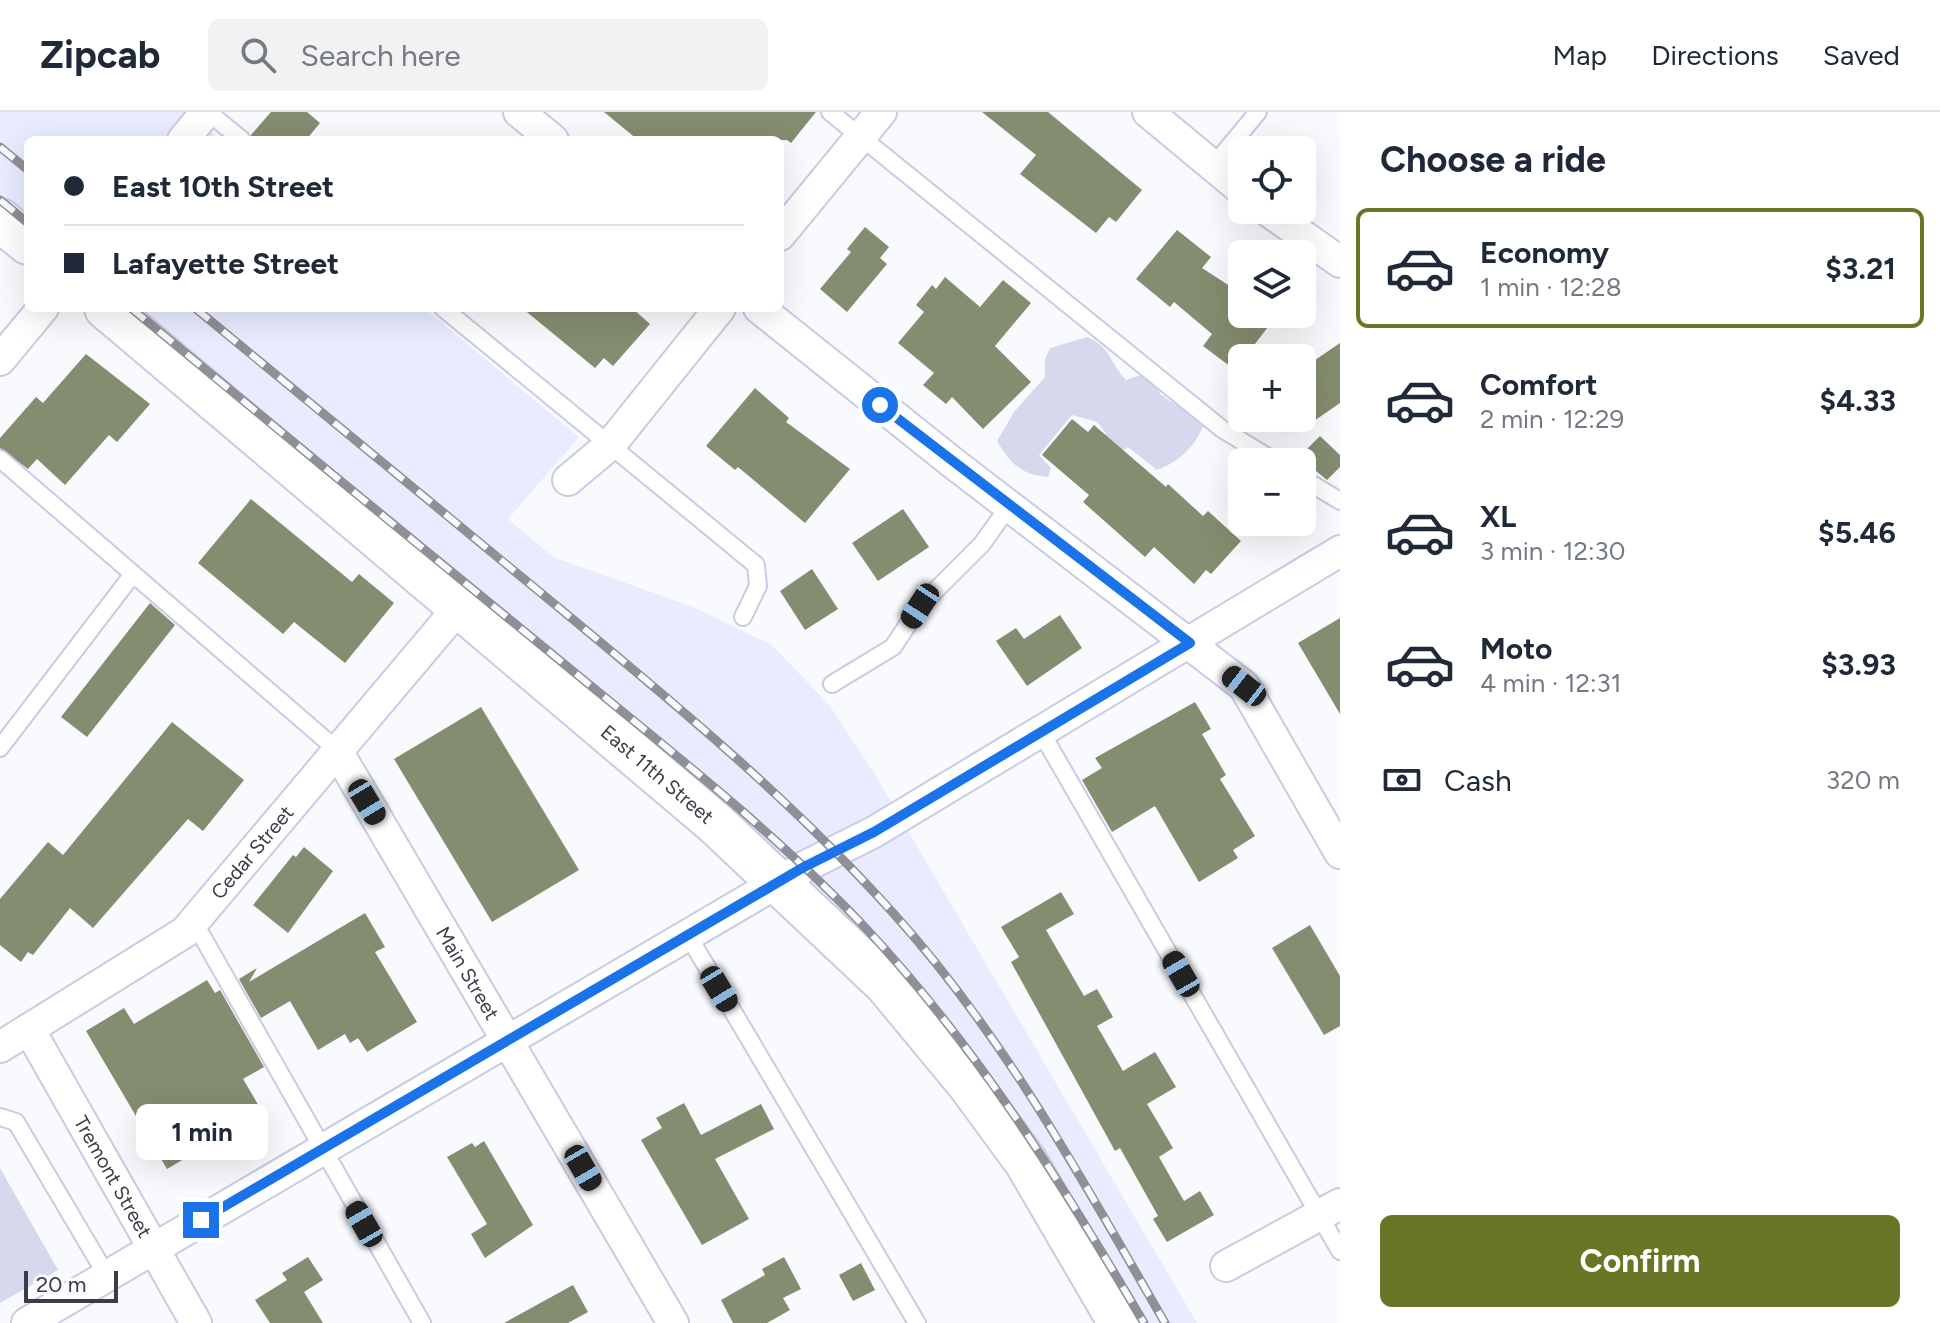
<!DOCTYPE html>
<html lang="en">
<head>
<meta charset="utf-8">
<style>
  body { margin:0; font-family:Figtree,sans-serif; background:#f2f2f3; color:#1f2937; height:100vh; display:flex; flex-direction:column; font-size:30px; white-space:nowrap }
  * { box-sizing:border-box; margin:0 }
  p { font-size:26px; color:#747a83 }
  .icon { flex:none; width:44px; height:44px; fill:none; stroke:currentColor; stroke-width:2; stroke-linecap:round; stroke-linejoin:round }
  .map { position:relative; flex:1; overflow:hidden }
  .drawer { display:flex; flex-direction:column; background:#fff; width:600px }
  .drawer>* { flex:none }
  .guide { position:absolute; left:24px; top:24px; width:760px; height:176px; border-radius:12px; box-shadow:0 8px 32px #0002; display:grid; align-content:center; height:176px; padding:0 40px; background:#fff }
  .buttons { position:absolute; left:1228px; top:24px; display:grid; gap:16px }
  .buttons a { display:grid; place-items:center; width:88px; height:88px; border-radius:12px; background:#fff; box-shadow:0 8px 32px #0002; font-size:40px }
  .scale { position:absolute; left:24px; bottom:20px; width:94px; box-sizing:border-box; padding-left:8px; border:4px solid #3b3c45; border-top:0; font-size:22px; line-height:28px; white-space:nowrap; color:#3b3c45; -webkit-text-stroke:6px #f9fafe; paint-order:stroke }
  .end { position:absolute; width:36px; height:36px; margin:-18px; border:10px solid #1a73e8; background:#fff; box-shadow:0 0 0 4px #fff }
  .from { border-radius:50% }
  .bubble { position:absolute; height:56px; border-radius:12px; background:#fff; box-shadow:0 8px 32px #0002; font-size:26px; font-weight:700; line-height:56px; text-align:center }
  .car { position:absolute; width:24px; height:48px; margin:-24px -12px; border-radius:10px; box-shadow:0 0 6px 2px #0007; background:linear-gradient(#222 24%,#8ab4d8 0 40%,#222 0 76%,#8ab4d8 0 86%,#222 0) }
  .guide b { display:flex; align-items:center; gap:28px; height:76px; font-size:30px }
  .guide b+b { border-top:2px solid #e0e1e3 }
  .guide i { width:20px; height:20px; background:#1f2937 }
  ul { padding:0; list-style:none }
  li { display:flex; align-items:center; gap:24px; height:120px; margin:0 16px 12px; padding:0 24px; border:4px solid transparent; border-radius:12px }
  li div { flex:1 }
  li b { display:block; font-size:30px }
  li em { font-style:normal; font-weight:700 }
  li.on { border-color:#677725 }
  li>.icon { width:72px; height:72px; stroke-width:1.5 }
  h2 { padding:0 40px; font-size:36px; line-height:96px }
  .pay { display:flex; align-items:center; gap:20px; height:88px; padding:0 40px; font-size:30px }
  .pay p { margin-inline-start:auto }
  .action { display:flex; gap:16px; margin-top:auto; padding:16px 40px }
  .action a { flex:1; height:92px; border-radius:12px; background:#677725; color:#fff; font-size:32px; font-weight:700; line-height:92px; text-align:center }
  header { display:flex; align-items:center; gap:48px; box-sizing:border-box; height:112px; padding:0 40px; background:#fff; border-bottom:2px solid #e0e1e3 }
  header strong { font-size:38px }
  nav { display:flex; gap:44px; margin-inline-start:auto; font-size:28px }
  .search { width:560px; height:72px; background:#f2f2f3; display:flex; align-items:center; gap:20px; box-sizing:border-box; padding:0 28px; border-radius:12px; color:#747a83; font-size:30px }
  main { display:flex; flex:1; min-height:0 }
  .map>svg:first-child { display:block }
</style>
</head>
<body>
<header>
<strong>Zipcab</strong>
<div class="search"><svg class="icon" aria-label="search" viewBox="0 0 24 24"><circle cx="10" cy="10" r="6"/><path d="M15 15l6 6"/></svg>Search here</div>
<nav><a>Map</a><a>Directions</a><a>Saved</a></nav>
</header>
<main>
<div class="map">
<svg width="1340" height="1211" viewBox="0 0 1340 1211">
  <rect width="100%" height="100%" fill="#f9fafe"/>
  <g fill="#e9ecff">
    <polygon points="0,0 187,0 221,28 28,28 28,127 0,104"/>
    <polygon points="112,196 424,196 579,325 508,407 553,445 693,495 772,533 830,594 874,661 1197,1211 1132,1211 984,978"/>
  </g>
  <g fill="#d6d9ed">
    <path d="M1087 225C1110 234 1110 251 1126 268L1143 262 1154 269 1160 282 1204 312C1195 335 1180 349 1157 358L1128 335 1113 345 1099 336 1106 321 1097 310 1072 303 1039 343 1051 356 1048 365C1021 363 1010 351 997 329L1014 300 1045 265V247L1050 236Z"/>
    <polygon points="0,1056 58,1158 0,1191"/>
  </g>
  <g fill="#858d70">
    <polygon points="271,0 307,0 320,11 306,28 253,28 251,23"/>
    <polygon points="604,0 816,0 791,31 787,28 638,28"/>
    <polygon points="982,0 1048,0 1142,78 1116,110 1109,105 1096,121 1020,62 1036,43"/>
    <polygon points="865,115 889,135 880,146 887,152 847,200 820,177 851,140 847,137"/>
    <polygon points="1177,118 1211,145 1202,156 1242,182 1242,202 1278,202 1235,258 1203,234 1212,222 1174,190 1170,195 1136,167"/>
    <polygon points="945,165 980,195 1003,168 1031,191 995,234 1031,270 983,317 952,285 946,292 923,273 934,261 898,231 924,200 916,193 932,173 936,177"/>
    <polygon points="522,196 632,196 650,212 613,254 604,246 595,256"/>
    <polygon points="1340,231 1340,291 1314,309 1302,291 1302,257"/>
    <polygon points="86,242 150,292 117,330 109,323 65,373 37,347 28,357 0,336 0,326 36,285 43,291"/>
    <polygon points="755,276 789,306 786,310 850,357 805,411 738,355 735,358 706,334"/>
    <polygon points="1072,307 1088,320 1094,313 1166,375 1168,372 1203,404 1208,399 1241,429 1211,462 1206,458 1194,472 1154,435 1145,445 1083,390 1089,383 1042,343"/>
    <polygon points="1320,324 1340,343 1340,355 1327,368 1299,345"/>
    <polygon points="251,387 352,470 359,462 394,491 345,551 294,510 283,522 198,451"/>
    <polygon points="903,397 929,435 878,469 852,431"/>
    <polygon points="812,457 838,497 805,518 780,479"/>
    <polygon points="150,491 175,513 87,625 61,605"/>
    <polygon points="1060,503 1082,536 1027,574 996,529 1016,516 1024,527"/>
    <polygon points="1340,506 1340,602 1298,531"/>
    <polygon points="1195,590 1211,617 1202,622 1226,663 1220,667 1255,724 1233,738 1238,746 1199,770 1155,694 1112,720 1082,668 1102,656 1095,646"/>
    <polygon points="481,595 579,758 492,810 394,647"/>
    <polygon points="172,610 244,668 203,719 188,707 93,816 70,796 33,843 28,840 21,850 0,833 0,787 48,730 63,743"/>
    <polygon points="304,735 333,759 288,821 253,793 293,743 296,745"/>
    <polygon points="1061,780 1074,802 1046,818 1084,884 1097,877 1113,905 1097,914 1123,959 1155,940 1176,975 1147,992 1173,1036 1159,1045 1184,1089 1200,1079 1214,1103 1167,1130 1153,1107 1158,1104 1120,1036 1115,1039 1011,850 1019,845 1001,815"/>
    <polygon points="365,801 385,835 375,840 417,910 367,940 358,926 350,931 345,922 318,938 290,889 261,906 239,867 257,856 249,870"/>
    <polygon points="1310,813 1340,864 1340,914 1324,923 1272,836"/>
    <polygon points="207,868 215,881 220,878 264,955 243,967 263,1001 167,1057 86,919 124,896 134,912"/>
    <polygon points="684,991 701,1023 761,992 774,1017 715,1047 749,1107 702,1133 641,1028 662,1016 656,1006"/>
    <polygon points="484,1029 533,1113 485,1146 471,1122 487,1112 447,1045 472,1031 475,1035"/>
    <polygon points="308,1145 323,1168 304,1180 323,1211 270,1211 255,1188 287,1168 282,1161"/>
    <polygon points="784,1145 801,1177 783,1186 790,1198 767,1211 733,1211 721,1188 765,1163 762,1157"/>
    <polygon points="861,1151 875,1178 853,1189 839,1163"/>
    <polygon points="573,1173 588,1200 568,1211 504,1211"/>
  </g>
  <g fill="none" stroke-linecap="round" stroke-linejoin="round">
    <defs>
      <g id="lane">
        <polyline points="208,0 242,28"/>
        <polyline points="830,0 1222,317 1276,350"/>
        <polyline points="1213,54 1258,0"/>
        <polyline points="443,196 756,453 758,474 743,505"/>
        <polyline points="0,347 336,637"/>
        <polyline points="1302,366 1340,389"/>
        <polyline points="832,572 893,535 920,494 982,432 1009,394"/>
        <polyline points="1041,620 1340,1139"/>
        <polyline points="0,636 133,462"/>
        <polyline points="194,810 422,1211"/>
        <polyline points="689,825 917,1211"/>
        <polyline points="0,1005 16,1010 107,1164"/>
      </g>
      <g id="street">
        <polyline points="519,0 553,28"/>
        <polyline points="1148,0 1242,78"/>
        <polyline points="183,28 206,0"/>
        <polyline points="1267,98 1340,150"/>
        <polyline points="780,123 881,0"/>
        <polyline points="759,196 953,351 1244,574 1340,741"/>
        <polyline points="0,248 43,196"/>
        <polyline points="568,368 611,332 720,196"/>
        <path id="s1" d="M336 637 673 1211"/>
        <path id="s2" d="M29 917 196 1211"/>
        <path id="s3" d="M0 935 185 820 460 494"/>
        <polyline points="1226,1154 1340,1092"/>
        <polyline points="27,1211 804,755 874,720 1340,439"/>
      </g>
      <g id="secondary">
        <polyline points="0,108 28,131"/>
        <path id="s4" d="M106 196 715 711 886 872 968 971 1026 1050 1120 1211"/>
      </g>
    </defs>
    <use href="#lane" stroke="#c8cbe3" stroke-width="20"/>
    <use href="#street" stroke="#c8cbe3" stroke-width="34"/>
    <use href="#secondary" stroke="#c8cbe3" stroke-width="46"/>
    <use href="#lane" stroke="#fff" stroke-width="16"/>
    <use href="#street" stroke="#fff" stroke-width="30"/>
    <use href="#secondary" stroke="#fff" stroke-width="42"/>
    <defs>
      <g id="rail">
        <polyline points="0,35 28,58"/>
        <polyline points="0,88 28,111"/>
        <path d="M131 196C271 312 411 427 552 542 656 628 765 711 859 809 974 930 1060 1068 1144 1211"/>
        <path d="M195 196C316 296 437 395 558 495 675 592 792 688 894 802 1005 925 1083 1069 1165 1211"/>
      </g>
    </defs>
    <use href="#rail" stroke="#8f9096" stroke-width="9"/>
    <use href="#rail" stroke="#f9fafe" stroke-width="6" stroke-dasharray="18" stroke-linecap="butt"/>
  </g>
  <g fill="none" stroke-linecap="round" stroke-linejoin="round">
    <polyline stroke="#1a73e8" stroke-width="10" points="201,1108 804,755 874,720 1190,531 880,293"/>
  </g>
  <g text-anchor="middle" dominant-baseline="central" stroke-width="7" stroke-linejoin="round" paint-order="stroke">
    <g font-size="20" fill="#3b3c45" stroke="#f9fafe">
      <text stroke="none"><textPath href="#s4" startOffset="722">East 11th Street</textPath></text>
      <text stroke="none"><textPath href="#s3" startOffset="322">Cedar Street</textPath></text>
      <text stroke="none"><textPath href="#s1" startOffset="260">Main Street</textPath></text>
      <text stroke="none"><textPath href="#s2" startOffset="170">Tremont Street</textPath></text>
    </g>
  </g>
</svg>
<div class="buttons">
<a><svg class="icon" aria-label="locate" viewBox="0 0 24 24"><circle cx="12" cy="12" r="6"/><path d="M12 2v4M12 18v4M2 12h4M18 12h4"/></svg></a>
<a><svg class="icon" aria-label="layers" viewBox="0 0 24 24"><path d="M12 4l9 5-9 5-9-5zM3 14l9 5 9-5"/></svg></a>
<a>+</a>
<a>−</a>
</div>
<div class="scale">20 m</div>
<i class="end from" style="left:880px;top:293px"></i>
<i class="end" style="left:201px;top:1108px"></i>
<div class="bubble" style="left:136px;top:992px;width:132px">1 min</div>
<i class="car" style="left:920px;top:494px;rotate:213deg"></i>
<i class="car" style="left:1244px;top:574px;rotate:308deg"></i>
<i class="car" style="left:367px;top:690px;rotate:149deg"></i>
<i class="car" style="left:1181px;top:862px;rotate:330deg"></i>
<i class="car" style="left:719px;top:877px;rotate:149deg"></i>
<i class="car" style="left:583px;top:1056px;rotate:150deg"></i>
<i class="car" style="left:364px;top:1112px;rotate:330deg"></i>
<div class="guide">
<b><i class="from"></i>East 10th Street</b>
<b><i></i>Lafayette Street</b>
</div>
</div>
<section class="drawer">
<h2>Choose a ride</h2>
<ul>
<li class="on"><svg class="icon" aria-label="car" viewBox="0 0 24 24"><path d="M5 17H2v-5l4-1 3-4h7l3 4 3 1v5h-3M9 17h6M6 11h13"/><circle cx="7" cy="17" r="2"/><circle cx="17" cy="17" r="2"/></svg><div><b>Economy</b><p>1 min · 12:28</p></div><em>$3.21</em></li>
<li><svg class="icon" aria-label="car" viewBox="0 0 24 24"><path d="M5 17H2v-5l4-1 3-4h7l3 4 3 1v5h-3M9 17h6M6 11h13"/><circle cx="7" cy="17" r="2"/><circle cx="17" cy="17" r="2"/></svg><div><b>Comfort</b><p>2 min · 12:29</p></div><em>$4.33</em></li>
<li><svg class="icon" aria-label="car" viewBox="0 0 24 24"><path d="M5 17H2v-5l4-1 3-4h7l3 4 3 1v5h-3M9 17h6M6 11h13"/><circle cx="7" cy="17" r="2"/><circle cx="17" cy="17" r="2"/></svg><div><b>XL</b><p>3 min · 12:30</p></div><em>$5.46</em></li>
<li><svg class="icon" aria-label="car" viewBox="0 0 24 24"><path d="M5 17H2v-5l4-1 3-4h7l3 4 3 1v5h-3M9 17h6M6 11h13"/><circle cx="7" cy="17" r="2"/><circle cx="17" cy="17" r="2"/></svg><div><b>Moto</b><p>4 min · 12:31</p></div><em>$3.93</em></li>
</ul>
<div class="pay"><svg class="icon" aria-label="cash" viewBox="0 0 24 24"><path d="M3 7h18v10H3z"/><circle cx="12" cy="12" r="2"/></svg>Cash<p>320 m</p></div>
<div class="action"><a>Confirm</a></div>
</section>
</main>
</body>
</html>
